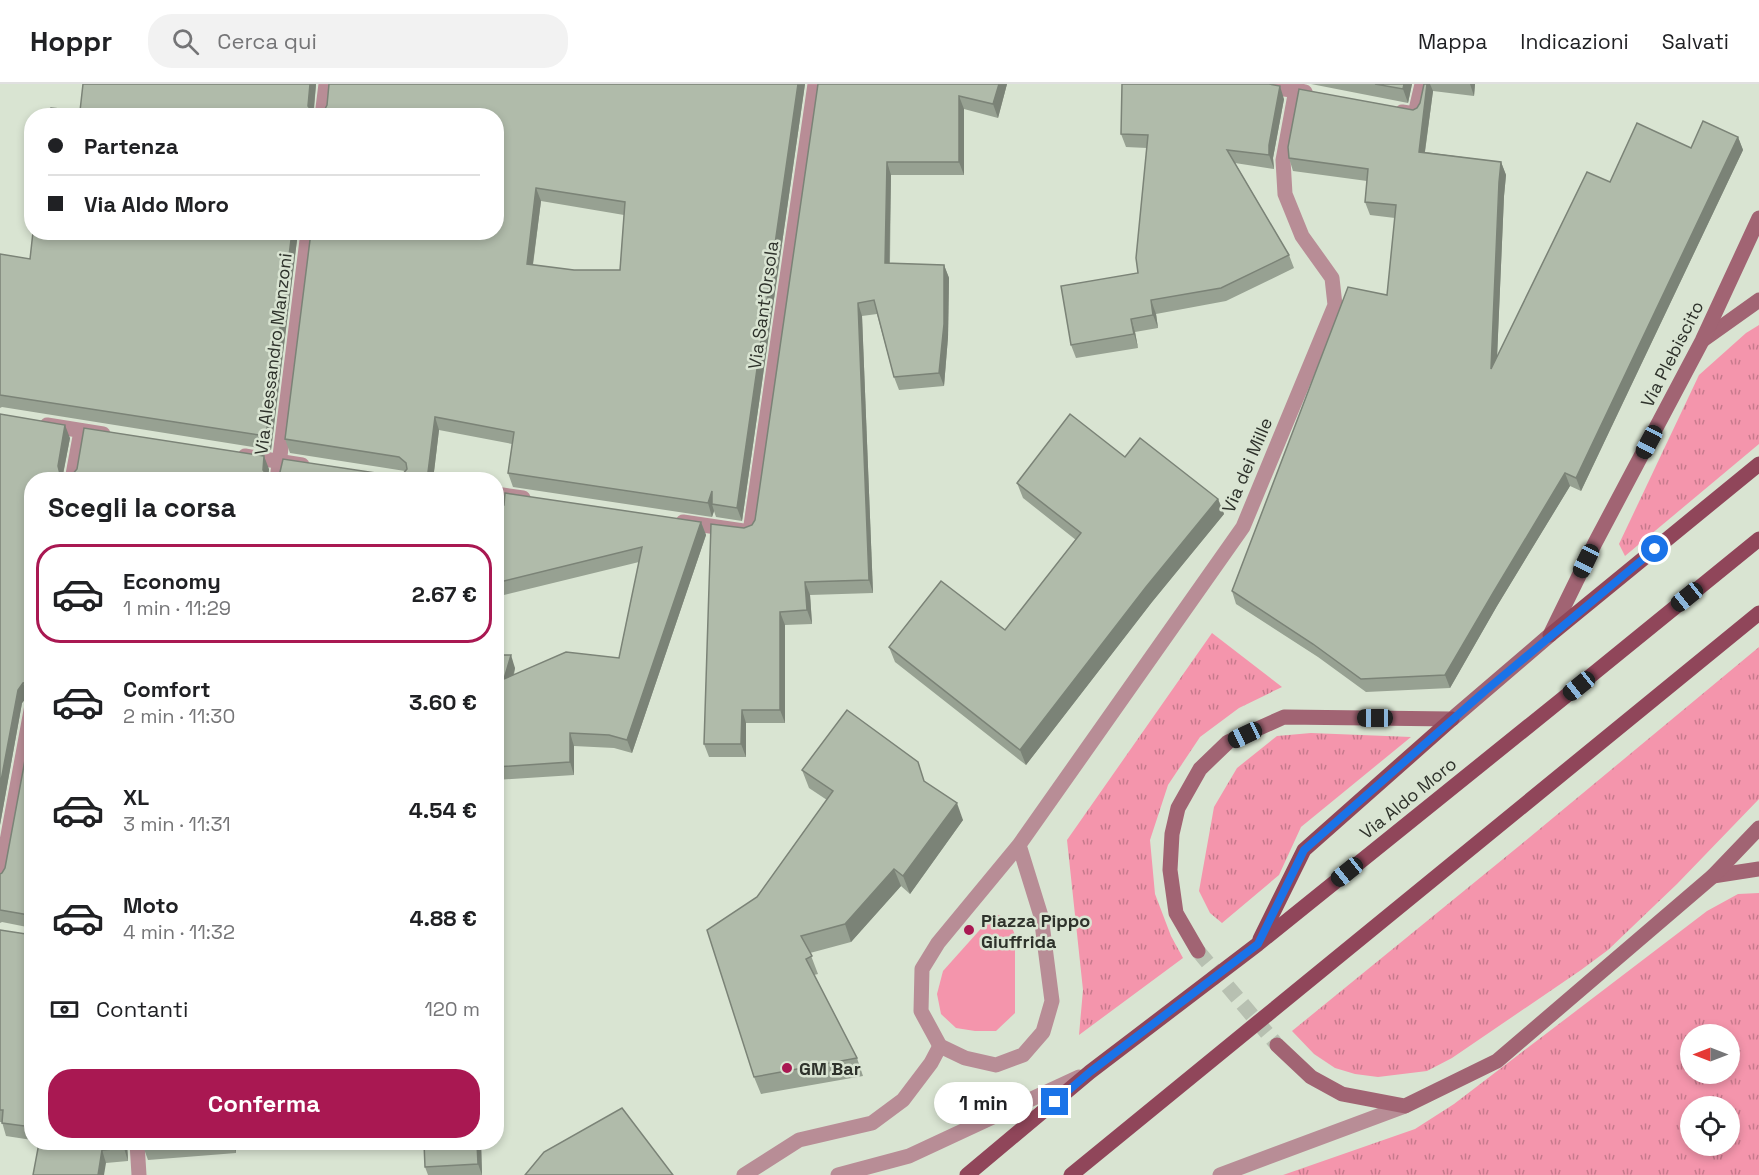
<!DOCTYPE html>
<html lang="it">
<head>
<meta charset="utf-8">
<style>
  body { margin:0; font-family:"Space Grotesk",sans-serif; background:#f2f2f2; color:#202124; height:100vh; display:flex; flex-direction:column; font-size:22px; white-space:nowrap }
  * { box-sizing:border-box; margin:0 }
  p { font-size:20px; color:#757577 }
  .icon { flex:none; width:33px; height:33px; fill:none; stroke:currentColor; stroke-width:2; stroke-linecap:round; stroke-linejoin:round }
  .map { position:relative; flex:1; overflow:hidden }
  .details { position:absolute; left:24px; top:388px; width:480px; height:678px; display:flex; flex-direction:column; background:#fff; border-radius:24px; box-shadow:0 3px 9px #0003 }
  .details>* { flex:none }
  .top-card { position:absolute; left:24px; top:24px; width:480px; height:132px; border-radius:24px; box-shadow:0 3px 9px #0003; display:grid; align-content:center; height:132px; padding:0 24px; background:#fff }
  .needle { width:39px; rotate:270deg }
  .controls { position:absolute; left:1680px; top:940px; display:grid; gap:12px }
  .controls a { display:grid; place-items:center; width:60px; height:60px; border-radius:50%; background:#fff; box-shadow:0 3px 9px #0003; font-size:30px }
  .end { position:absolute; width:27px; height:27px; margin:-14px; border:8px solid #1a73e8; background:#fff; box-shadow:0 0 0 3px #fff }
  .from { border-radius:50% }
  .bubble { position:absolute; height:42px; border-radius:21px; background:#fff; box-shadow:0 3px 9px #0003; font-size:20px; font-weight:600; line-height:42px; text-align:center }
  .car { position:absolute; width:18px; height:36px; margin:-18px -9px; border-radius:8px; box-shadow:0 0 4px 2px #0007; background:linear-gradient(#222 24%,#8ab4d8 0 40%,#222 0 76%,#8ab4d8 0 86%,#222 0) }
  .top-card b { display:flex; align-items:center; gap:21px; height:57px; font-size:22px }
  .top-card b+b { border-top:2px solid #e0e0e0 }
  .top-card i { width:15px; height:15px; background:#202124 }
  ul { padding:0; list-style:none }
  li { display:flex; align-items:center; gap:18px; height:99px; margin:0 12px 9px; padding:0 12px; border:3px solid transparent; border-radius:24px }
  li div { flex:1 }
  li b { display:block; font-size:22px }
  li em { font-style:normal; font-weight:600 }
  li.active { border-color:#a91852 }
  li>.icon { width:54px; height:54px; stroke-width:1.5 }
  h2 { padding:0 24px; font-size:27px; line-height:72px }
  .pay { display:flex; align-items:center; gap:15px; height:66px; padding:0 24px; font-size:22px }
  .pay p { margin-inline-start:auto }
  .button { display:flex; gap:12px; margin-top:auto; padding:12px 24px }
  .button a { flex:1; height:69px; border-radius:24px; background:#a91852; color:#fff; font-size:24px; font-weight:600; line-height:69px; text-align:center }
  header { display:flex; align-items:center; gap:36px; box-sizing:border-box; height:84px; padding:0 30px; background:#fff; border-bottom:2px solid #e0e0e0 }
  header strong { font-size:28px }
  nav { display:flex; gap:33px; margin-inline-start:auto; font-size:21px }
  .search { width:420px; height:54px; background:#f2f2f2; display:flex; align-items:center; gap:15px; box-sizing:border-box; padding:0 21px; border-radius:24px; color:#757577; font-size:22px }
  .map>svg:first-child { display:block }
</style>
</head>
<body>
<header>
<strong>Hoppr</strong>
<div class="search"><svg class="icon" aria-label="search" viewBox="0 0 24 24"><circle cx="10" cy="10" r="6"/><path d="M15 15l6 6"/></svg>Cerca qui</div>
<nav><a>Mappa</a><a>Indicazioni</a><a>Salvati</a></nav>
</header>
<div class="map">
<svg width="1759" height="1091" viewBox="0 0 1759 1091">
  <defs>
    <pattern id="grass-tufts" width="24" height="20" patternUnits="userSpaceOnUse" patternTransform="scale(1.5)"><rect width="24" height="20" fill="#f495ac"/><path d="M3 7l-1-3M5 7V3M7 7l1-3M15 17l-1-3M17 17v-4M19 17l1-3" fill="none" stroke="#c67a8c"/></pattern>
  </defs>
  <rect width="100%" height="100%" fill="#d9e4d2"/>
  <g fill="url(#grass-tufts)" fill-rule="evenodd">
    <polygon points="1759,241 1759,360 1625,472 1619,460 1699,291 1746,249"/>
    <polygon points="1212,549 1282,603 1239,624 1200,653 1168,701 1150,756 1155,810 1171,852 1183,874 1079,951 1083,906 1067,756"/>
    <polygon points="1759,563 1759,715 1677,800 1608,866 1581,886 1452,974 1427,987 1378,993 1355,990 1335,984 1314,970 1292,947 1524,758"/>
    <polygon points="1311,649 1411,653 1301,743 1279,791 1222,839 1210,829 1199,807 1214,723 1237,684 1277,652"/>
    <path d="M1759 809V1091H1283L1415 1045 1454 1020 1707 827 1738 810ZM1690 951H1730V990H1690ZM1690 1023H1730V1062H1690Z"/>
  </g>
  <polygon fill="#f495ac" points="994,830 1008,834 1015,851 1015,929 996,947 975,947 956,944 941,930 937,910 943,887"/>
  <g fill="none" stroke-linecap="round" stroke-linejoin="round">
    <polyline stroke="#b7c0b1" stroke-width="15" stroke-dasharray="15 8" stroke-linecap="butt" points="1198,867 1277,961"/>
    <g stroke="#b88d96" stroke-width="15">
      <polyline points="137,1059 139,1091"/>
      <polyline points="744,1091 799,1056 872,1039 903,1016 931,979 940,962"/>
      <polyline points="838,1091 909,1072 1079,993"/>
    </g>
    <g stroke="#b88d96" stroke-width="15">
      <polyline points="1249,0 1305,8"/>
      <polyline points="1402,28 1415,30 1422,0"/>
      <polyline points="322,32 326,0"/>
      <polyline points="47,341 103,350"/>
      <polyline points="245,372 302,381"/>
      <polyline points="72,396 81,347"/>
      <polyline points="277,396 308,148"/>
      <polyline points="496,410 523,414"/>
      <polyline points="683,438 750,448 815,0"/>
      <polyline points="1019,761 1041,832 1052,917 1043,948 1023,971 996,981 965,974 940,962 921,927 922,885 938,859 1019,761 1243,443 1335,221 1332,194 1302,152 1285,110 1283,76 1297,0"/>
      <polyline points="0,795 32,621"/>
      <polyline points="1220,1091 1405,1022"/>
    </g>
    <g stroke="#a16473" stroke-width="15">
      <polyline points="1703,256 1759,216"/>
      <polyline points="1713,792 1759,785"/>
      <polyline points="1198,867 1176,829 1170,786 1172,750 1178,724 1200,685 1228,658 1284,633 1452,635 1550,551 1595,459 1702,257 1759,134"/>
      <polyline points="1277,961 1311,993 1342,1010 1405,1022 1497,977 1713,792 1759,744"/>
    </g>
    <g stroke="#90465a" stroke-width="15">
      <polyline points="1550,551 1759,380"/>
      <polyline points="1260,855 1304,766 1452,635"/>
      <polyline points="967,1091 1090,988 1258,860 1561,616 1759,455"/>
      <polyline points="1071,1091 1759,529"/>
    </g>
  </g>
  <g fill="#97a192" fill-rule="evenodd">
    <path d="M316 0 314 27 317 28 325 25 327 21 329 0H805L742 437 716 433 714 427 712 433 513 403 508 389 512 360 439 346 433 396H32V612H28L22 619 0 741V330L70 354 63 391 66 392 269 385 268 391 272 392H401L405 387 290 369 285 355 496 148 80 27ZM541 117 624 131 620 186H574L533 181Z"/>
    <polygon points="818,0 1007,0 998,34 964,25 964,91 891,91 890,179 944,181 949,194 948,253 944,302 899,306 894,293 877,230 862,232 873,509 810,511 812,540 785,541 785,639 746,639 746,673 709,673 704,660 744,444 752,441 755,436"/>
    <polygon points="1311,0 1412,0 1408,19"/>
    <polygon points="1427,0 1475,0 1474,12 1433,7 1425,68 1501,78 1506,91 1504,112 1497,273 1610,98 1691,64 1738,53 1743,66 1581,407 1570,402 1497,522 1450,604 1366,608 1318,573 1236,520 1232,507 1387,211 1395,134 1370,131 1365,118 1367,97 1293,87 1289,74 1413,26 1417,24 1420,19"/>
    <polygon points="1284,15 1273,74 1274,85 1235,79 1289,171 1294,184 1226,217 1156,230 1158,244 1135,248 1138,264 1076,274 1071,261 1138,189 1147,64 1126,63 1121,50"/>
    <polygon points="33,148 298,148 271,366 2,323 0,324 0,170 30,175"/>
    <polygon points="1125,373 1218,415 1224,430 1152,518 1026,681 895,578 889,563 1005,546 1076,456 1023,414 1017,399"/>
    <polygon points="496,420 701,438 706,451 632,669 614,664 574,662 574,691 496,696 496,571 515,584 514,591 619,574 639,478 496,513"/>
    <polygon points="32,638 32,844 2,838 0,839 0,790 2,789 5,784"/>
    <polygon points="802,686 926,698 963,736 910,810 901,802 851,858 810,869 818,890 814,891 857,974 863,992 761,1010 754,993 757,813 827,716 809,704"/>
    <polygon points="0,846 26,850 32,848 32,1056 6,1052 2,1038 0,1038"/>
    <polygon points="39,1059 127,1059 128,1077 106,1079"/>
    <polygon points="143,1059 235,1059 236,1069 148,1076 143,1062"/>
    <polygon points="424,1059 481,1059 482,1091 428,1091 425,1083"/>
  </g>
  <g fill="#7b8377">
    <polygon points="310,0 316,0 313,32 308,22"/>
    <polygon points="798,0 805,0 742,437 737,424"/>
    <polygon points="999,0 1007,0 998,34 993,20"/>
    <polygon points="1404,0 1412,0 1408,19 1403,5"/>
    <polygon points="1427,0 1430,0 1433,7 1423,81 1419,68"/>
    <polygon points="1470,0 1475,0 1474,12"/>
    <polygon points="1280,2 1284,15 1273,74 1274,85 1269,71 1269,61"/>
    <polygon points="959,12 964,25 964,91 959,78"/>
    <polygon points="1738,53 1743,66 1581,407 1576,394"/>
    <polygon points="887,78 891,91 889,192 885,179"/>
    <polygon points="1501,78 1506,91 1504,112 1496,298 1491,285 1499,98"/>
    <polygon points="536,104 541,117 531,194 527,180"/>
    <polygon points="292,148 298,148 271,366 266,352"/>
    <polygon points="944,181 949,194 948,253 944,302 939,289"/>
    <polygon points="1151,216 1156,230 1158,244 1153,231"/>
    <polygon points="858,219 862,232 873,509 869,496"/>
    <polygon points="1131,235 1135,248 1138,264 1134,250"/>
    <polygon points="435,333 439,346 433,396 427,396"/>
    <polygon points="65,341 70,354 62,395 58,382"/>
    <polygon points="264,372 269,385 268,396 263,386"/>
    <polygon points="1565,389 1570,402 1497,522 1450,604 1445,591 1493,509"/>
    <polygon points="712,407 712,420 714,427 712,433 708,419"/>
    <polygon points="1218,415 1224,430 1152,518 1026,681 1020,666 1146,503"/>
    <polygon points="701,438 706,451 632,669 627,656"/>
    <polygon points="805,498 810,511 812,540 807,526"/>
    <polygon points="780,528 785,541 785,639 780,626"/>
    <polygon points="511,571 515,584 509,608 504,595"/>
    <polygon points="23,599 28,612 22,619 0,741 0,702 18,606"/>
    <polygon points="742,626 746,639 746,673 741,660"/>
    <polygon points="570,649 574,662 574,691 570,678"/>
    <polygon points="957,719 963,736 910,810 903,792"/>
    <polygon points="894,785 901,802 851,858 845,840"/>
    <polygon points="123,1059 127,1059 128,1077 124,1064"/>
    <polygon points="232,1059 235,1059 236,1069"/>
    <polygon points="477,1059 481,1059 482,1091 478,1080"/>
    <polygon points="102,1066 106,1079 104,1091 98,1091"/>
  </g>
  <g fill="#b0bbaa" stroke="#7b8377" stroke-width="1.5" fill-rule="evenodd">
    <path d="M83 0H310L308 22 312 27 317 28 325 25 327 21 329 0H798L737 424 712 420V407L708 419 508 389 514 348 435 333 427 396H32V600L30 598 23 599 18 606 0 702V330L65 341 58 382 60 390 66 392H71L77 385 84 344 264 372 263 386 267 391 272 392 276 391 280 388 283 375 396 392H401L407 385 406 379 399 373 285 355 311 148H496V32H50L51 24 80 27ZM536 104 625 118 620 186H574L527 180Z"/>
    <polygon points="818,0 999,0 993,20 959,12 959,78 887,78 885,179 944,181 944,240 939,289 894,293 874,216 858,219 869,496 805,498 807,526 780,528 780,626 742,626 741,660 704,660 711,440 744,444 752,441 755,436"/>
    <polygon points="1122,0 1269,0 1280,2 1269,61 1269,71 1227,66 1289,171 1221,204 1151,216 1153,231 1131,235 1134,250 1071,261 1061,202 1138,189 1136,174 1148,51 1121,50"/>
    <polygon points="1375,0 1404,0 1403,5"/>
    <polygon points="1424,0 1427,0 1419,68 1501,78 1499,98 1491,285 1587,88 1610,98 1637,39 1691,64 1703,37 1738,53 1576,394 1565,389 1493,509 1445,591 1361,595 1313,560 1232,507 1348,203 1387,211 1396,121 1365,118 1368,85 1289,74 1288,63 1299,5 1413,26 1417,24 1420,19"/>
    <polygon points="33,148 292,148 266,352 0,311 0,170 30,175"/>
    <polygon points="1070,330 1125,373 1140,354 1218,415 1146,503 1020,666 889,563 941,497 1005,546 1081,449 1017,399"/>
    <polygon points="505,409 701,438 627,656 609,651 570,649 570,678 496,683 496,571 511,571 504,595 566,568 619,574 642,463 496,499 496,420 504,421"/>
    <polygon points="847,626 918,678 924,697 957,719 903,792 894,785 845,840 801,852 812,872 806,875 857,974 754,993 707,846 757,813 833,707 802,686"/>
    <polygon points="32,638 32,833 29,831 0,826 0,790 2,789 5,784"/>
    <polygon points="0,846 26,850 32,848 32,1043 2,1039 3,1026 0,1026"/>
    <polygon points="622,1024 673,1091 525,1091 544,1068"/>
    <polygon points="39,1059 123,1059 124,1064 102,1066 98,1091 33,1091"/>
    <polygon points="143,1059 186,1059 143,1062"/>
    <polygon points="424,1059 477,1059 478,1080 425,1083"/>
  </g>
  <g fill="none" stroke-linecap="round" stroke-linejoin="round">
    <polyline stroke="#1a73e8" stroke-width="8" points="1055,1018 1090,988 1258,860 1304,766 1485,607 1655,465"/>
  </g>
  <g fill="#a91852" stroke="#d9e4d2" stroke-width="2">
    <circle cx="969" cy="846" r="6"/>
    <circle cx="787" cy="984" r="6"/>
  </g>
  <g text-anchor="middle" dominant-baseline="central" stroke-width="5" stroke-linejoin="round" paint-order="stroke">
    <g font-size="18" fill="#2e322b" stroke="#d9e4d2">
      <text transform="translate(763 221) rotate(-82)">Via Sant'Orsola</text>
      <text transform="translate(273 270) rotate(-83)">Via Alessandro Manzoni</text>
      <text transform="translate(1672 270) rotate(-63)">Via Plebiscito</text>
      <text transform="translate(1247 381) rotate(-67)">Via dei Mille</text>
      <text transform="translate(1408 714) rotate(-39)">Via Aldo Moro</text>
    </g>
    <g font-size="18" font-weight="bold" fill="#2e322b" stroke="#d9e4d2" text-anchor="start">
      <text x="981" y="836">Piazza Pippo<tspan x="981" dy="21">Giuffrida</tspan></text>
      <text x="799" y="984">GM Bar</text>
    </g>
  </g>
</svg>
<div class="controls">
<a><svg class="needle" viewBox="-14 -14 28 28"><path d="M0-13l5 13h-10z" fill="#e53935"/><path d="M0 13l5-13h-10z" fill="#757577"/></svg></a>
<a><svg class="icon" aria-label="locate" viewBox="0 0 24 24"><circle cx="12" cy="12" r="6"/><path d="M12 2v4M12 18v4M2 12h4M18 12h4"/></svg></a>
</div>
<i class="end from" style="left:1655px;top:465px"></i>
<i class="end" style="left:1055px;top:1018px"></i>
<div class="bubble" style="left:934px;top:998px;width:99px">1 min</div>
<i class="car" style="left:1649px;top:358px;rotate:208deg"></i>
<i class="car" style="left:1586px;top:477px;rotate:206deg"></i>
<i class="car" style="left:1687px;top:513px;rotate:231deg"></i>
<i class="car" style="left:1579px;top:602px;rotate:231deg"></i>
<i class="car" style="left:1375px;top:634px;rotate:270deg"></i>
<i class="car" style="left:1245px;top:651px;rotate:245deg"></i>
<i class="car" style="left:1347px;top:788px;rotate:231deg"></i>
<div class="top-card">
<b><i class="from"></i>Partenza</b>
<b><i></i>Via Aldo Moro</b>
</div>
<section class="details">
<h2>Scegli la corsa</h2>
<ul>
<li class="active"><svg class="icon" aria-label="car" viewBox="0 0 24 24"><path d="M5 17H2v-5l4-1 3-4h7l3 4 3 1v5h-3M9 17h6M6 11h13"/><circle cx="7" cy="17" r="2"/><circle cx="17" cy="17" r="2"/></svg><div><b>Economy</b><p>1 min · 11:29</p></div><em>2.67 €</em></li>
<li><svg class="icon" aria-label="car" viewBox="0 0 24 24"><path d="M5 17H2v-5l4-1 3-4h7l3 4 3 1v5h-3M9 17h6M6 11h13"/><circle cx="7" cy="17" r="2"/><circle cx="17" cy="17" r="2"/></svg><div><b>Comfort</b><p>2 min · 11:30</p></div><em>3.60 €</em></li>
<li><svg class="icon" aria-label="car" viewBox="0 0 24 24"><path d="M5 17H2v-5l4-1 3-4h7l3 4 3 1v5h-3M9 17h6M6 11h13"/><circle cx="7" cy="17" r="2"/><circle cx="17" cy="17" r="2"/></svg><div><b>XL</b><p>3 min · 11:31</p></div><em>4.54 €</em></li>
<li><svg class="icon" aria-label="car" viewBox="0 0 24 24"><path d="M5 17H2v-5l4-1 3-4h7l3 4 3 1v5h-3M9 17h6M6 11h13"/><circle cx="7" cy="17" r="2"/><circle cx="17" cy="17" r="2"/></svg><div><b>Moto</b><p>4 min · 11:32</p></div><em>4.88 €</em></li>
</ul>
<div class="pay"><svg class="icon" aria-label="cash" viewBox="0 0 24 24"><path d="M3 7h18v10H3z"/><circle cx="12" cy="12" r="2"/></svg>Contanti<p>120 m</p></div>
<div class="button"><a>Conferma</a></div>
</section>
</div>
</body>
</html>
